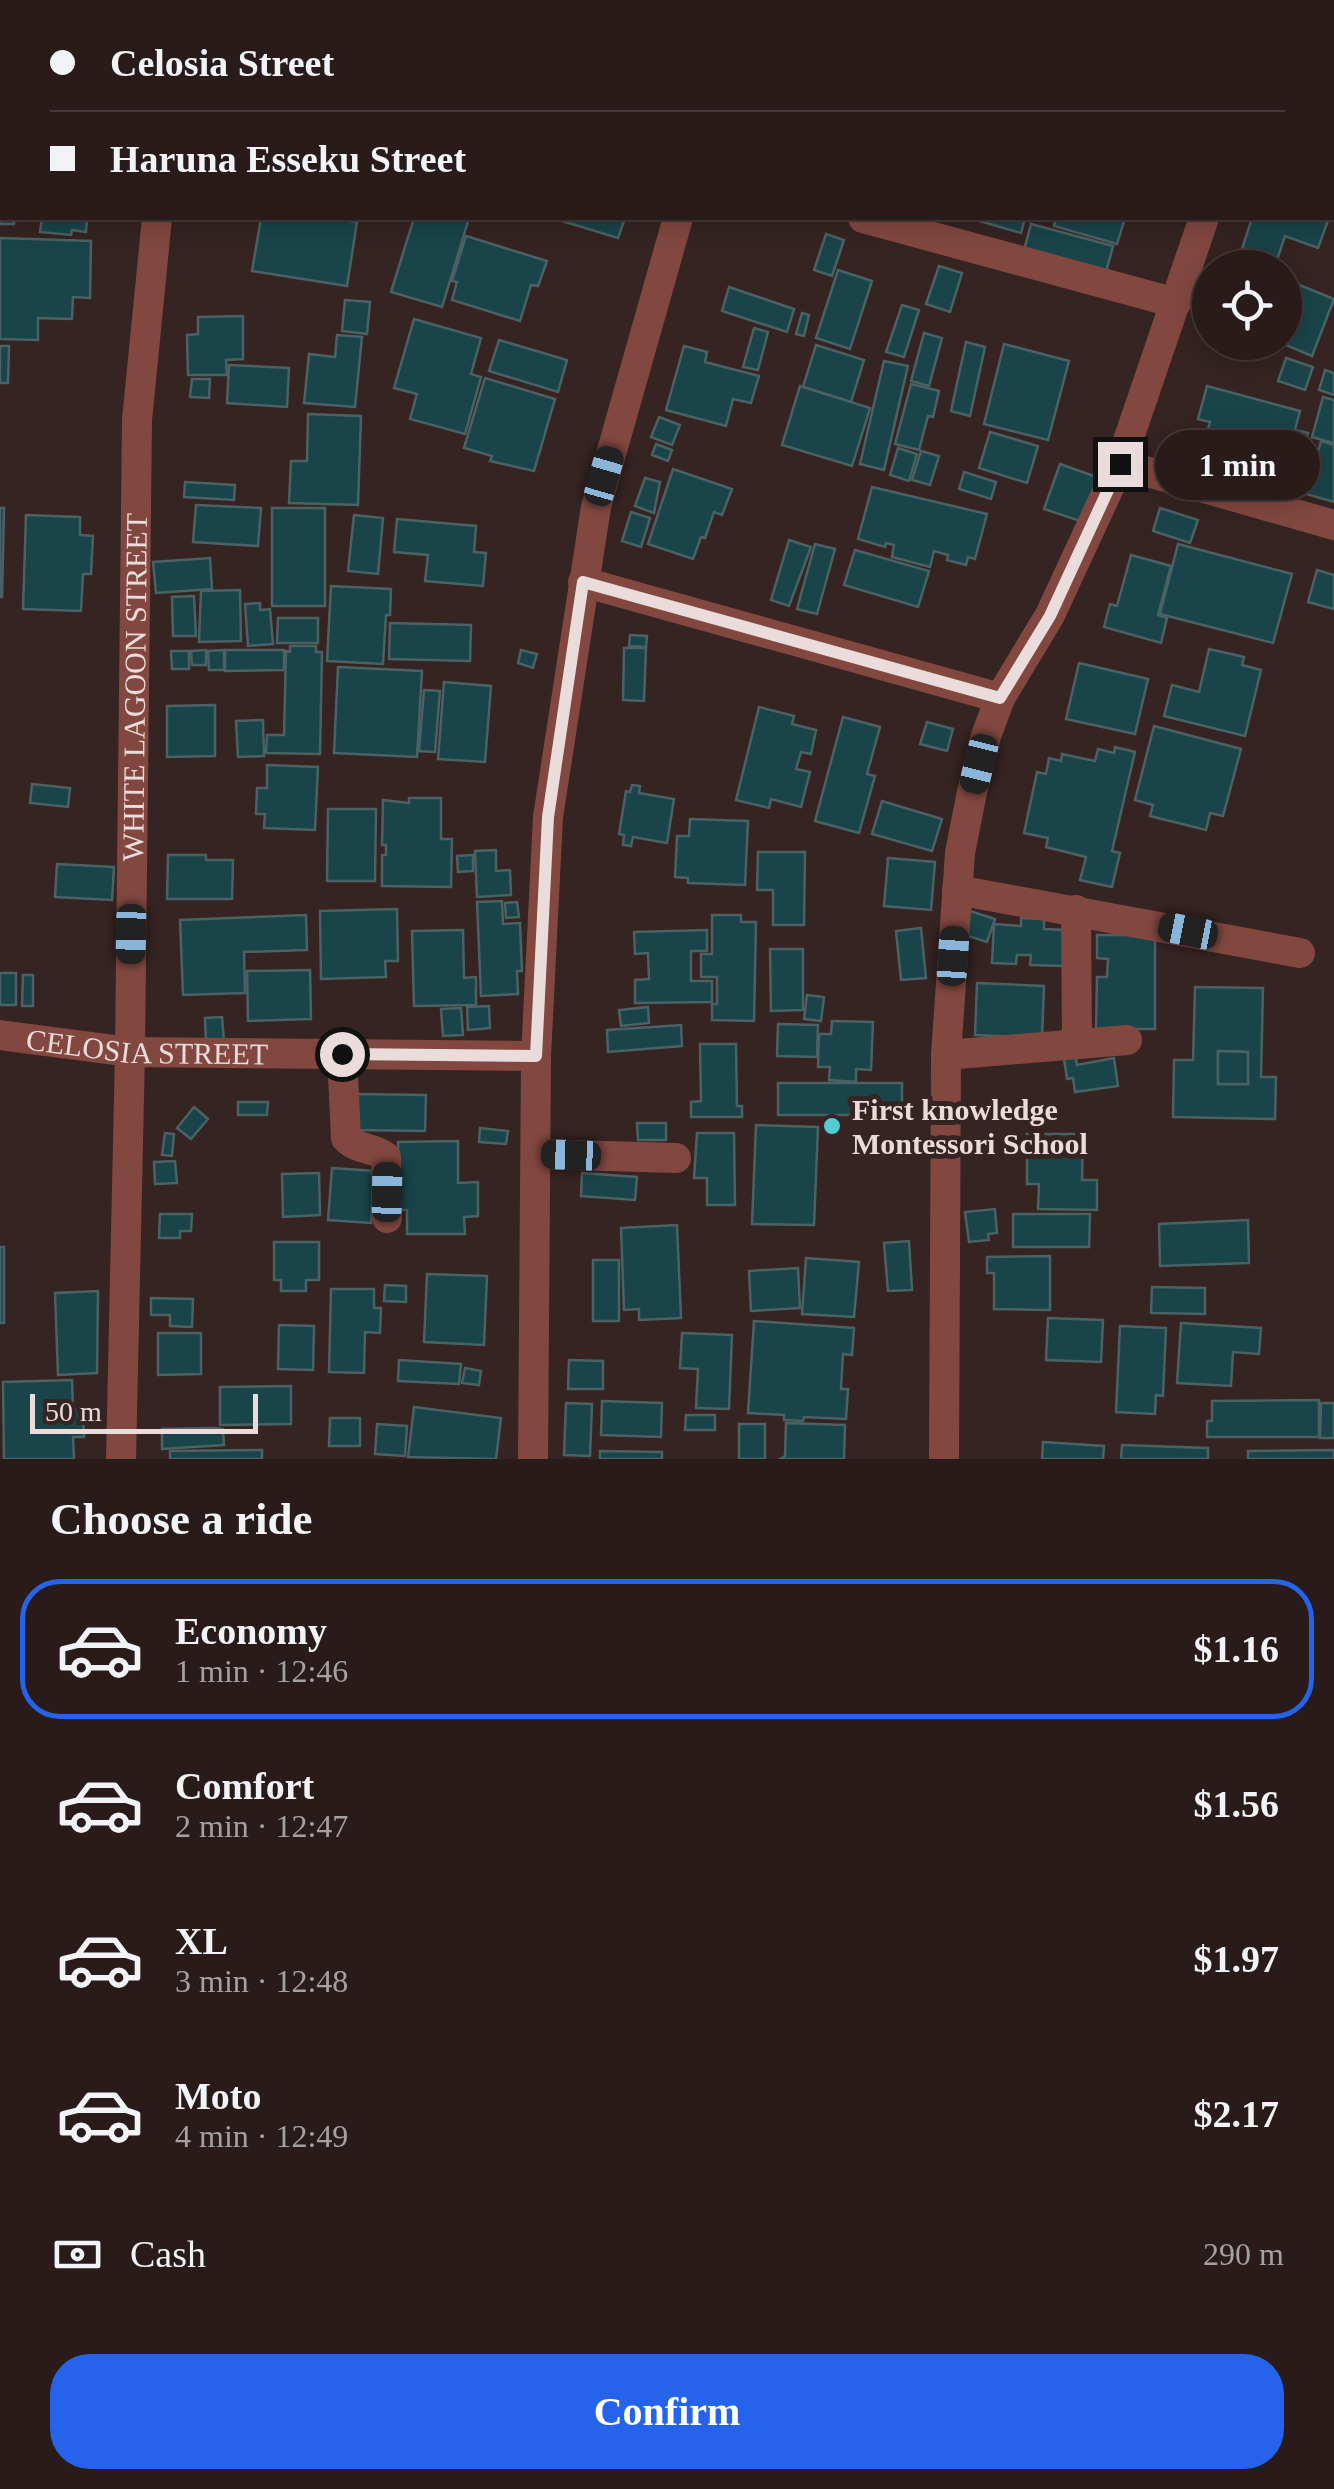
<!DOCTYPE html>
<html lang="en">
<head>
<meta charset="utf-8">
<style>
  body { margin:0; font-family:"Times New Roman",serif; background:#342826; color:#f1f3f6; height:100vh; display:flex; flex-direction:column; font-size:38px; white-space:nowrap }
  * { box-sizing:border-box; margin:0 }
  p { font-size:32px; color:#a5a1a2 }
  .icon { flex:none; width:55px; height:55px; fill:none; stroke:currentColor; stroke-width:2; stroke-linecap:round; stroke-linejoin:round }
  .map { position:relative; height:1459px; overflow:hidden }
  .sheet { display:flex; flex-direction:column; background:#281b19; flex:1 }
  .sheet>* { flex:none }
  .guide { position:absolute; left:0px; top:0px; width:1335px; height:220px; box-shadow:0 5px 25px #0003,0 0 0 2px #443938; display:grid; align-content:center; height:220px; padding:0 50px; background:#281b19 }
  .tools { position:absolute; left:1192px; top:250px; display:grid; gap:20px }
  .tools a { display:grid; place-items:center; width:110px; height:110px; border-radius:50%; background:#281b19; box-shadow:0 5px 25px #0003,0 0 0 2px #443938; font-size:50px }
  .scale { position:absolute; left:30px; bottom:25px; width:228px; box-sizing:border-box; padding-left:10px; border:5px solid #e9dcda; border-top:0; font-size:28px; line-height:35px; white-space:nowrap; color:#e9dcda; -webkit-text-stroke:8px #352421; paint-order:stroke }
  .end { position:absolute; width:45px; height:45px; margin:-22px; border:12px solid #e9dcda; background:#111; box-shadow:0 0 0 5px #111 }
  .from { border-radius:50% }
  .bubble { position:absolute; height:70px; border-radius:35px; background:#281b19; box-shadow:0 5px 25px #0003,0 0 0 2px #443938; font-size:32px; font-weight:700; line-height:70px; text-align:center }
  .car { position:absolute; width:30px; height:60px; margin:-30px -15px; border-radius:12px; box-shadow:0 0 8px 2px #0007; background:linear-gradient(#222 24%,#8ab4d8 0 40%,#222 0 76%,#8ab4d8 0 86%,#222 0) }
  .guide b { display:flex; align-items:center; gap:35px; height:95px; font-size:38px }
  .guide b+b { border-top:2px solid #443938 }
  .guide i { width:25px; height:25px; background:#f1f3f6 }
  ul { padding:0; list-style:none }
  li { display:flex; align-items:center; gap:30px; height:140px; margin:0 20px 15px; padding:0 30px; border:5px solid transparent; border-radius:40px }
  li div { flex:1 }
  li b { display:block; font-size:38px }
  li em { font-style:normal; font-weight:700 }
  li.selected { border-color:#2563eb }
  li>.icon { width:90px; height:90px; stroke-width:1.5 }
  h2 { padding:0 50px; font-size:45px; line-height:120px }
  .pay { display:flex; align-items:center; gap:25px; height:110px; padding:0 50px; font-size:38px }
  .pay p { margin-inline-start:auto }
  .action { display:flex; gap:20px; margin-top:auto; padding:20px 50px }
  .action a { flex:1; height:115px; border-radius:40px; background:#2563eb; color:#fff; font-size:40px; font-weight:700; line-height:115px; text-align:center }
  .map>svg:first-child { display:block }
</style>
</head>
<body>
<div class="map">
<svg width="1334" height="1459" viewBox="0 0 1334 1459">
  <rect width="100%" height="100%" fill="#352421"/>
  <g fill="#194449" stroke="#4b6264" stroke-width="2.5" fill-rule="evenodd">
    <polygon points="846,0 920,0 845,2"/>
    <polygon points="970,0 1090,0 969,2"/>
    <polygon points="2,25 2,113 0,112"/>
    <polygon points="0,144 2,218 15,218 14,224 0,224"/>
    <polygon points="42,218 87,218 86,232 72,230 71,235 40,232"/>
    <polygon points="261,218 328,218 357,222 347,286 252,271"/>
    <polygon points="414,218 469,218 442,307 391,292"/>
    <polygon points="552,218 625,218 618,238"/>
    <polygon points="969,218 1025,218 1021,233"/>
    <polygon points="1056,218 1125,218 1117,244 1054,226"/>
    <polygon points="1252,218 1329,218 1318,248 1285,236 1277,260 1242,249"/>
    <polygon points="1031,224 1113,246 1105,276 1023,254"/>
    <polygon points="826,234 844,240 832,276 814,270"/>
    <polygon points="466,236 547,261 538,286 531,285 520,321 452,300 457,282 452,281"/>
    <polygon points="0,238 91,241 90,298 73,297 72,319 38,318 38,340 0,339"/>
    <polygon points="939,266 962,273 950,312 926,304"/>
    <polygon points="838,270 872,281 850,349 816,338"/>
    <polygon points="1285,279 1334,299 1312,356 1279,342 1285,342"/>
    <polygon points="729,287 794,309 787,332 722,311"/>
    <polygon points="345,300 370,302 367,334 342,331"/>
    <polygon points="902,305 919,310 904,357 886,352"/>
    <polygon points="802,313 809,315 804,336 796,334"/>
    <polygon points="243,316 243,359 226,360 227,375 188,375 187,335 198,334 198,317"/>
    <polygon points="414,319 481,338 471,374 481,377 465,434 410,419 417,394 394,388"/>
    <polygon points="754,328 768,332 758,370 743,367"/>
    <polygon points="924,333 942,338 929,386 911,381"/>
    <polygon points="337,335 362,337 355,407 304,403 309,354 335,357"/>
    <polygon points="499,340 567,360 558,392 489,371"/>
    <polygon points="966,342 985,347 970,416 951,411"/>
    <polygon points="1004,344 1069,361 1048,440 984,424"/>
    <polygon points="816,345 864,360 851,402 803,387"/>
    <polygon points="0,346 9,346 8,383 0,383"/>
    <polygon points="684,346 707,352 705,362 759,376 751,403 733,399 726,426 666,410"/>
    <polygon points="1286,358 1313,367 1305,390 1278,381"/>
    <polygon points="884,361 908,366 884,470 860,464"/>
    <polygon points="229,365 289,368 287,407 227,403"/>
    <polygon points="1325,370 1334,373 1334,395 1319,390"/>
    <polygon points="485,378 555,399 534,471 490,461 492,456 464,448"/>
    <polygon points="192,379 210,379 209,398 190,397"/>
    <polygon points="911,384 939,391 933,417 928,416 919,450 895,444"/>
    <polygon points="800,386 870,408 852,466 782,445"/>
    <polygon points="1207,386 1300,411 1295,430 1308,433 1299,468 1204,443 1210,422 1198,419"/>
    <polygon points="1323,397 1334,400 1334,443 1312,437"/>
    <polygon points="308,414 361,416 358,505 289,503 291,461 307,461"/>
    <polygon points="659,417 680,425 672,445 651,437"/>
    <polygon points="990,432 1038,446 1027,483 979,468"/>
    <polygon points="1321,441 1334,445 1334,502 1306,494"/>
    <polygon points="656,444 672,450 668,461 652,455"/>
    <polygon points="898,448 917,454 909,481 890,475"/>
    <polygon points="921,451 939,456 930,485 912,480"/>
    <polygon points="1060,464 1105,480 1089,524 1044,509"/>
    <polygon points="673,469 732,489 722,515 714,512 705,538 701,537 693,559 648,544"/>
    <polygon points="964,472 996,482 991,499 959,489"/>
    <polygon points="645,478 660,482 654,513 635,506"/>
    <polygon points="185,482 235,485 234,500 184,497"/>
    <polygon points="872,487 987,514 975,559 968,557 966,565 947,560 948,555 934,551 930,567 892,557 894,545 886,543 885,547 858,539"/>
    <polygon points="196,505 261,508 258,546 193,542"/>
    <polygon points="0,508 4,508 2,597 0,597"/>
    <rect x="272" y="508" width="53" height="98"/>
    <polygon points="1160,508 1198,520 1190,543 1153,531"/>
    <polygon points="631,512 650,518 641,547 622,541"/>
    <polygon points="26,515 80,517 80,535 93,536 91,574 83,574 81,611 23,609"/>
    <polygon points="354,515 383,518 378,574 348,571"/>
    <polygon points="397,519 476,526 474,552 486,553 483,586 425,581 428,555 394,552"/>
    <polygon points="789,540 811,547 789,606 771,600"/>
    <polygon points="815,544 835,549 817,614 797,609"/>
    <polygon points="1178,544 1292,574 1273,643 1160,614"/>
    <polygon points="855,550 929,571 918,607 844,585"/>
    <polygon points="1131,555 1171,566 1158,615 1167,618 1161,643 1104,627 1110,604 1117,606"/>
    <polygon points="210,558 212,589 156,593 153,562"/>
    <polygon points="1317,570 1334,575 1334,609 1308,602"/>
    <polygon points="331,586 391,589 390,615 386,615 383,664 327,661"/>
    <polygon points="240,590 241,641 199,642 201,591"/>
    <polygon points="194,596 196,636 173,636 172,597"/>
    <polygon points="260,603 260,610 270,609 273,644 248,646 245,604"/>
    <polygon points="278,618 318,618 318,643 277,643"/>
    <polygon points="390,623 471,625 470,661 389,659"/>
    <polygon points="630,635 647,636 646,647 629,646"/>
    <polygon points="290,646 316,646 316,652 322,652 320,754 266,753 267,735 284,735 286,651 290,652"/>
    <polygon points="624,648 646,648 644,701 623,700"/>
    <polygon points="1209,649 1244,657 1242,665 1261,670 1245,736 1164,716 1172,685 1199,692"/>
    <polygon points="206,650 206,665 192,665 191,651"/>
    <polygon points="224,650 224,670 209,670 208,651"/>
    <polygon points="225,650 284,650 284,670 225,671"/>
    <polygon points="521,650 537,654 533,668 518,663"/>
    <polygon points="171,651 189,651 189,669 172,669"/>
    <polygon points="1079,663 1148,679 1135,734 1066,719"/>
    <polygon points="338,667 422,671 417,757 334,753"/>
    <polygon points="444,682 491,686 485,762 438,759"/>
    <polygon points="424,690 440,691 435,752 419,751"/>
    <polygon points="215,705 215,756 167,757 167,706"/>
    <polygon points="759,707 794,716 792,724 816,730 811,754 801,752 796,769 810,772 801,807 771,799 769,808 736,800"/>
    <polygon points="843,717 880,727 867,774 875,776 859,833 815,821"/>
    <polygon points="263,720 264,756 238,757 236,721"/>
    <polygon points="927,722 953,729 947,751 920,744"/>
    <polygon points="1154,726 1241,749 1223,816 1210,813 1206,830 1150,816 1153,805 1135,800"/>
    <polygon points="1115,747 1135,752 1112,851 1120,853 1112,887 1080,880 1086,857 1046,847 1048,838 1024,833 1037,772 1046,774 1049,758 1061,761 1062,754 1095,761 1098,749 1114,753"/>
    <polygon points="267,765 318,767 315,830 264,828 265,814 256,814 257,788 267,788"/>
    <polygon points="32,784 70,788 68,807 30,803"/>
    <polygon points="632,785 640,786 639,793 674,799 667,843 633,837 631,846 623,845 624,835 619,834 626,791 630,792"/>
    <polygon points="409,798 441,798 441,839 452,839 451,887 382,886 382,855 386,855 386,845 382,845 383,800 409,803"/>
    <polygon points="882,801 942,819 932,851 872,834"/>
    <polygon points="328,809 376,809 375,881 327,881"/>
    <polygon points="690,819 748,821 745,885 688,883 688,878 675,877 677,836 689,836"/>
    <polygon points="496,850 496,871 510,870 511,895 477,897 475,851"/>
    <polygon points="758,852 805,852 804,925 773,925 773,890 757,890"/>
    <polygon points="168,855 206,855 206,860 233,860 232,899 167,899"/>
    <polygon points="473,855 473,871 458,872 457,856"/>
    <polygon points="888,858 935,862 931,910 884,906"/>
    <polygon points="57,864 114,867 112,900 55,897"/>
    <polygon points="502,901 503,924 520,923 522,971 517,971 518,994 481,996 477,902"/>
    <polygon points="517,902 519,917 506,918 505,903"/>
    <polygon points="397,909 398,961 385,961 386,977 321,979 320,911"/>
    <polygon points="970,911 995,919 987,942 962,934"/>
    <polygon points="306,915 307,950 244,952 245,993 183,995 180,920"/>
    <polygon points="712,915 741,915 741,922 756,922 754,1021 712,1020 712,1004 717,1004 717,977 701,977 701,954 712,954"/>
    <polygon points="1021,918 1044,919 1044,929 1066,930 1064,966 1030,965 1031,955 1017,955 1016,964 992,963 994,924 1021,926"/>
    <polygon points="921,928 926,978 901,980 896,931"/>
    <polygon points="463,930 464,978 476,977 476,1005 414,1006 412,931"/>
    <polygon points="707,930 707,951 691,951 691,981 712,981 712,1002 635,1003 635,980 649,979 648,953 635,954 634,932"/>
    <polygon points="1097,935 1155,935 1155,1029 1096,1029 1097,977 1107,977 1108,959 1097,958"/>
    <polygon points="770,949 803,949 803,1010 771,1011"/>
    <polygon points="310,970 311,1019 248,1021 247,971"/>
    <rect x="0" y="973" width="16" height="32"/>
    <polygon points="23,975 33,975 33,1006 22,1006"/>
    <polygon points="977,983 1044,986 1042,1038 975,1035"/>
    <path d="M1195 987 1263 988 1261 1077H1276L1275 1119 1173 1117 1174 1060H1193ZM1218 1051 1248 1052V1084H1218Z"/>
    <polygon points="807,995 824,997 821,1021 804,1019"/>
    <polygon points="489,1006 490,1028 468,1030 467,1007"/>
    <polygon points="648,1007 649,1023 621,1026 619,1010"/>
    <polygon points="461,1008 463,1035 443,1036 441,1009"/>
    <polygon points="222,1017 224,1041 206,1042 205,1018"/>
    <polygon points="832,1021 873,1022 871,1070 856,1069 856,1082 829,1080 830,1067 818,1067 819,1034 831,1034"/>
    <polygon points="778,1024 818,1025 817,1057 777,1056"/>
    <polygon points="681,1025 682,1046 608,1052 607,1030"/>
    <polygon points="700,1044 736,1044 737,1106 742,1106 742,1117 691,1117 691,1102 701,1101"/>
    <polygon points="1218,1051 1248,1052 1248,1084 1218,1084"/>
    <polygon points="1076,1057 1077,1065 1114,1058 1118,1086 1075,1092 1073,1078 1067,1079 1064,1059"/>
    <rect x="778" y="1083" width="124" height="32"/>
    <polygon points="355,1094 426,1095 425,1131 354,1130"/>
    <polygon points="238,1102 268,1102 267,1115 238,1115"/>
    <polygon points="194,1107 208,1119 191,1139 177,1128"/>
    <polygon points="637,1123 666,1123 666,1140 638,1140"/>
    <polygon points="756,1125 818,1127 814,1225 752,1224"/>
    <polygon points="480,1128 508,1131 506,1144 479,1142"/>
    <polygon points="165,1133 174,1134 172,1156 162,1155"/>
    <polygon points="697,1133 734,1133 735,1205 707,1205 707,1178 694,1178"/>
    <polygon points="1027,1134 1083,1134 1082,1180 1097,1180 1097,1210 1038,1209 1039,1184 1027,1184"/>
    <polygon points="458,1141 458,1183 478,1182 478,1216 464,1217 465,1234 407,1234 407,1210 399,1210 398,1142"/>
    <polygon points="175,1161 177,1183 155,1184 154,1162"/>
    <polygon points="332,1168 374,1171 371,1223 328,1220"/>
    <polygon points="319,1173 320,1215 283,1217 282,1174"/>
    <polygon points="582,1173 637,1177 635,1200 581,1196"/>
    <polygon points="995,1209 997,1233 988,1234 989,1240 969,1242 965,1212"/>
    <polygon points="160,1214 192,1214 191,1231 180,1231 180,1238 159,1238"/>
    <polygon points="1013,1214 1090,1214 1089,1247 1013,1247"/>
    <polygon points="1248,1220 1249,1263 1160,1266 1159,1224"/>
    <polygon points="677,1225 681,1318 639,1320 639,1309 624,1310 621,1228"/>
    <polygon points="909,1241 912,1290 888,1291 884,1243"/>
    <polygon points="274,1242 319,1242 319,1280 306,1280 306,1291 281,1291 281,1280 274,1280"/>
    <rect x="0" y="1247" width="4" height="76"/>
    <polygon points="1050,1256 1050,1310 994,1309 994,1273 987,1273 987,1257"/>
    <polygon points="806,1258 859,1262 854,1317 802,1314"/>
    <rect x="593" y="1260" width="26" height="61"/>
    <polygon points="798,1268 800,1308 751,1311 749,1271"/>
    <polygon points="427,1274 487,1276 484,1345 424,1342"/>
    <polygon points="385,1285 406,1286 406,1302 384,1301"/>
    <polygon points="1152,1287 1205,1288 1205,1314 1151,1313"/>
    <polygon points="331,1289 374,1289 374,1308 381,1308 380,1333 365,1332 364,1373 329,1372"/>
    <polygon points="98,1291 97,1373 58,1375 55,1293"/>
    <polygon points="151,1298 193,1299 192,1327 170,1326 170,1315 151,1315"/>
    <polygon points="1048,1318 1103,1320 1101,1362 1046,1360"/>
    <polygon points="754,1321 854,1328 852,1355 843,1354 841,1389 848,1389 846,1419 804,1417 803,1421 784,1420 784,1415 748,1413"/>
    <polygon points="1181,1323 1261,1328 1259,1354 1233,1352 1231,1386 1177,1383"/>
    <polygon points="279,1325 314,1326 313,1370 278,1369"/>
    <polygon points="1120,1326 1166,1328 1163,1396 1156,1395 1155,1414 1116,1412"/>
    <polygon points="158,1333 201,1333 201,1374 158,1375"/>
    <polygon points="682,1333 732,1335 729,1409 696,1408 698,1369 680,1368"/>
    <polygon points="399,1360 461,1364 459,1384 398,1381"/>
    <polygon points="569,1360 603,1361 603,1389 568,1389"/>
    <polygon points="465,1368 481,1371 479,1385 462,1383"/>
    <polygon points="72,1380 73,1410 83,1410 84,1437 73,1437 74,1459 4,1459 3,1382"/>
    <polygon points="291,1386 291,1424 220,1425 220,1387"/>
    <polygon points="1319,1400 1319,1437 1207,1437 1207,1421 1212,1421 1212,1401"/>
    <polygon points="602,1401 662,1403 661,1437 601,1435"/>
    <polygon points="566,1403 592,1404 590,1456 564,1455"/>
    <polygon points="1321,1403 1334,1403 1334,1438 1320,1438"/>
    <polygon points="414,1407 501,1418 496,1459 408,1457"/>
    <polygon points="686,1415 715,1415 715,1430 685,1430"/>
    <polygon points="330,1418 360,1418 360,1446 329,1446"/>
    <polygon points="786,1423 845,1425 844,1459 780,1459 785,1456"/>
    <polygon points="377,1424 407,1426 405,1456 375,1454"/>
    <rect x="739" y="1424" width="26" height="35"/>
    <polygon points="215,1428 223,1429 224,1445 162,1449 162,1429"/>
    <polygon points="1043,1442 1104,1446 1103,1459 1042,1459"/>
    <polygon points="1122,1445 1208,1448 1208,1459 1121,1459"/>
    <polygon points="262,1450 262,1459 170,1459 170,1451"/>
    <polygon points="1334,1450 1334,1459 1248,1459 1248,1451"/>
    <polygon points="600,1451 662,1452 662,1459 600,1459"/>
  </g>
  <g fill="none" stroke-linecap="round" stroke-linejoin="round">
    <g stroke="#824840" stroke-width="30">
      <polyline points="1298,0 1305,2"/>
      <polyline points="186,2 186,0"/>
      <polyline points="751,2 752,0"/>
      <polyline points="1276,2 1277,0"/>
      <polyline points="1332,12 1334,12"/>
      <polyline points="863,218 1176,303"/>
      <polyline points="1120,464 1334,525"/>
      <polyline points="583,582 1000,698"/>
      <polyline points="957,890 1300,953"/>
      <polyline points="1076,910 1077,1044"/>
      <path id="s1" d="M0 1035 130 1052 536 1056"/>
      <path d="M342 1054 346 1138C357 1150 374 1147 386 1157L387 1218"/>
      <polyline points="946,1055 1127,1040"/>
      <polyline points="536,1154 676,1158"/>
      <path id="s2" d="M121 1459 130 1052 137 420 157 218"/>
      <polyline points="533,1459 536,1056 548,817 596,507 678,218"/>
      <polyline points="944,1459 946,1055 960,853 972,792 986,736 1000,698 1050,615 1120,464 1204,218"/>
    </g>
  </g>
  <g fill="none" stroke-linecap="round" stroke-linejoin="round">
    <polyline stroke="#e9dcda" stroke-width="12" points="342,1054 536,1056 548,817 583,582 1000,698 1050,616 1120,464"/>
  </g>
  <circle fill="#52cbd7" stroke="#352421" stroke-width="4" cx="832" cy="1126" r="10"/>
  <g text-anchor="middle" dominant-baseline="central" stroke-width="10" stroke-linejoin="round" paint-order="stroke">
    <g font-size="30" fill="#e9dcda" stroke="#352421">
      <text stroke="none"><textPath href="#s2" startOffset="772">WHITE LAGOON STREET</textPath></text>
      <text stroke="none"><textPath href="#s1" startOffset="148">CELOSIA STREET</textPath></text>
    </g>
    <g font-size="30" font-weight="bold" fill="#e9dcda" stroke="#352421" text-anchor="start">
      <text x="852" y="1109">First knowledge<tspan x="852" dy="34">Montessori School</tspan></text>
    </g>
  </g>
</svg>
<div class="tools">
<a><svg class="icon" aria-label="locate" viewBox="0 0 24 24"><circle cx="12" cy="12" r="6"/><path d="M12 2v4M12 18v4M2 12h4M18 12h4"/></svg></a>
</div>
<div class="scale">50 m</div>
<i class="end from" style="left:342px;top:1054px"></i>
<i class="end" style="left:1120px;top:464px"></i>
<div class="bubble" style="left:1155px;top:430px;width:165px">1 min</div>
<i class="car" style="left:604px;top:476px;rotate:16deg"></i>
<i class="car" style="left:979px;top:764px;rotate:194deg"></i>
<i class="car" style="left:1188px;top:931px;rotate:281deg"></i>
<i class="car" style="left:131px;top:934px;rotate:181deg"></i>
<i class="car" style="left:953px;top:956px;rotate:4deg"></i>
<i class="car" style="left:571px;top:1155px;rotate:272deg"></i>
<i class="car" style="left:387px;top:1192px;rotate:1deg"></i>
<div class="guide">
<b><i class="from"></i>Celosia Street</b>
<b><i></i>Haruna Esseku Street</b>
</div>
</div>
<section class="sheet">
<h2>Choose a ride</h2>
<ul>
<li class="selected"><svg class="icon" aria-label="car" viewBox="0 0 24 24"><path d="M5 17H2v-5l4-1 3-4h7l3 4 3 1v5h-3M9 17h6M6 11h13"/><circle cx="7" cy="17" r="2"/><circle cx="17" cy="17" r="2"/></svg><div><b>Economy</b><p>1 min · 12:46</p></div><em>$1.16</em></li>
<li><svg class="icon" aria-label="car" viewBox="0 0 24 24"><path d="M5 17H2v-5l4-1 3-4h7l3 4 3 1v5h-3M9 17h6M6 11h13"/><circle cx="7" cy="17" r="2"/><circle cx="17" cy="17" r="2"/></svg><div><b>Comfort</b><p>2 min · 12:47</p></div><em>$1.56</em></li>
<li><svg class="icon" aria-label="car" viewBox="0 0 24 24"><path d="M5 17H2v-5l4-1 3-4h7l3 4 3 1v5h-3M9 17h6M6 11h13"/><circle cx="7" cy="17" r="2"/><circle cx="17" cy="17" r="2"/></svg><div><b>XL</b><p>3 min · 12:48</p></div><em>$1.97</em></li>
<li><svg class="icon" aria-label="car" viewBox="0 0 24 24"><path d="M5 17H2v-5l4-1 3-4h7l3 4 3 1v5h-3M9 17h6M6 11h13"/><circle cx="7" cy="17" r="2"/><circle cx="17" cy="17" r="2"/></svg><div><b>Moto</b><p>4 min · 12:49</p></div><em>$2.17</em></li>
</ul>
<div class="pay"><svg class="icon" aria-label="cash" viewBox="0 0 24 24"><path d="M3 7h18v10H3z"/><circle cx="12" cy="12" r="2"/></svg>Cash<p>290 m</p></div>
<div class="action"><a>Confirm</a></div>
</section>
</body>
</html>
